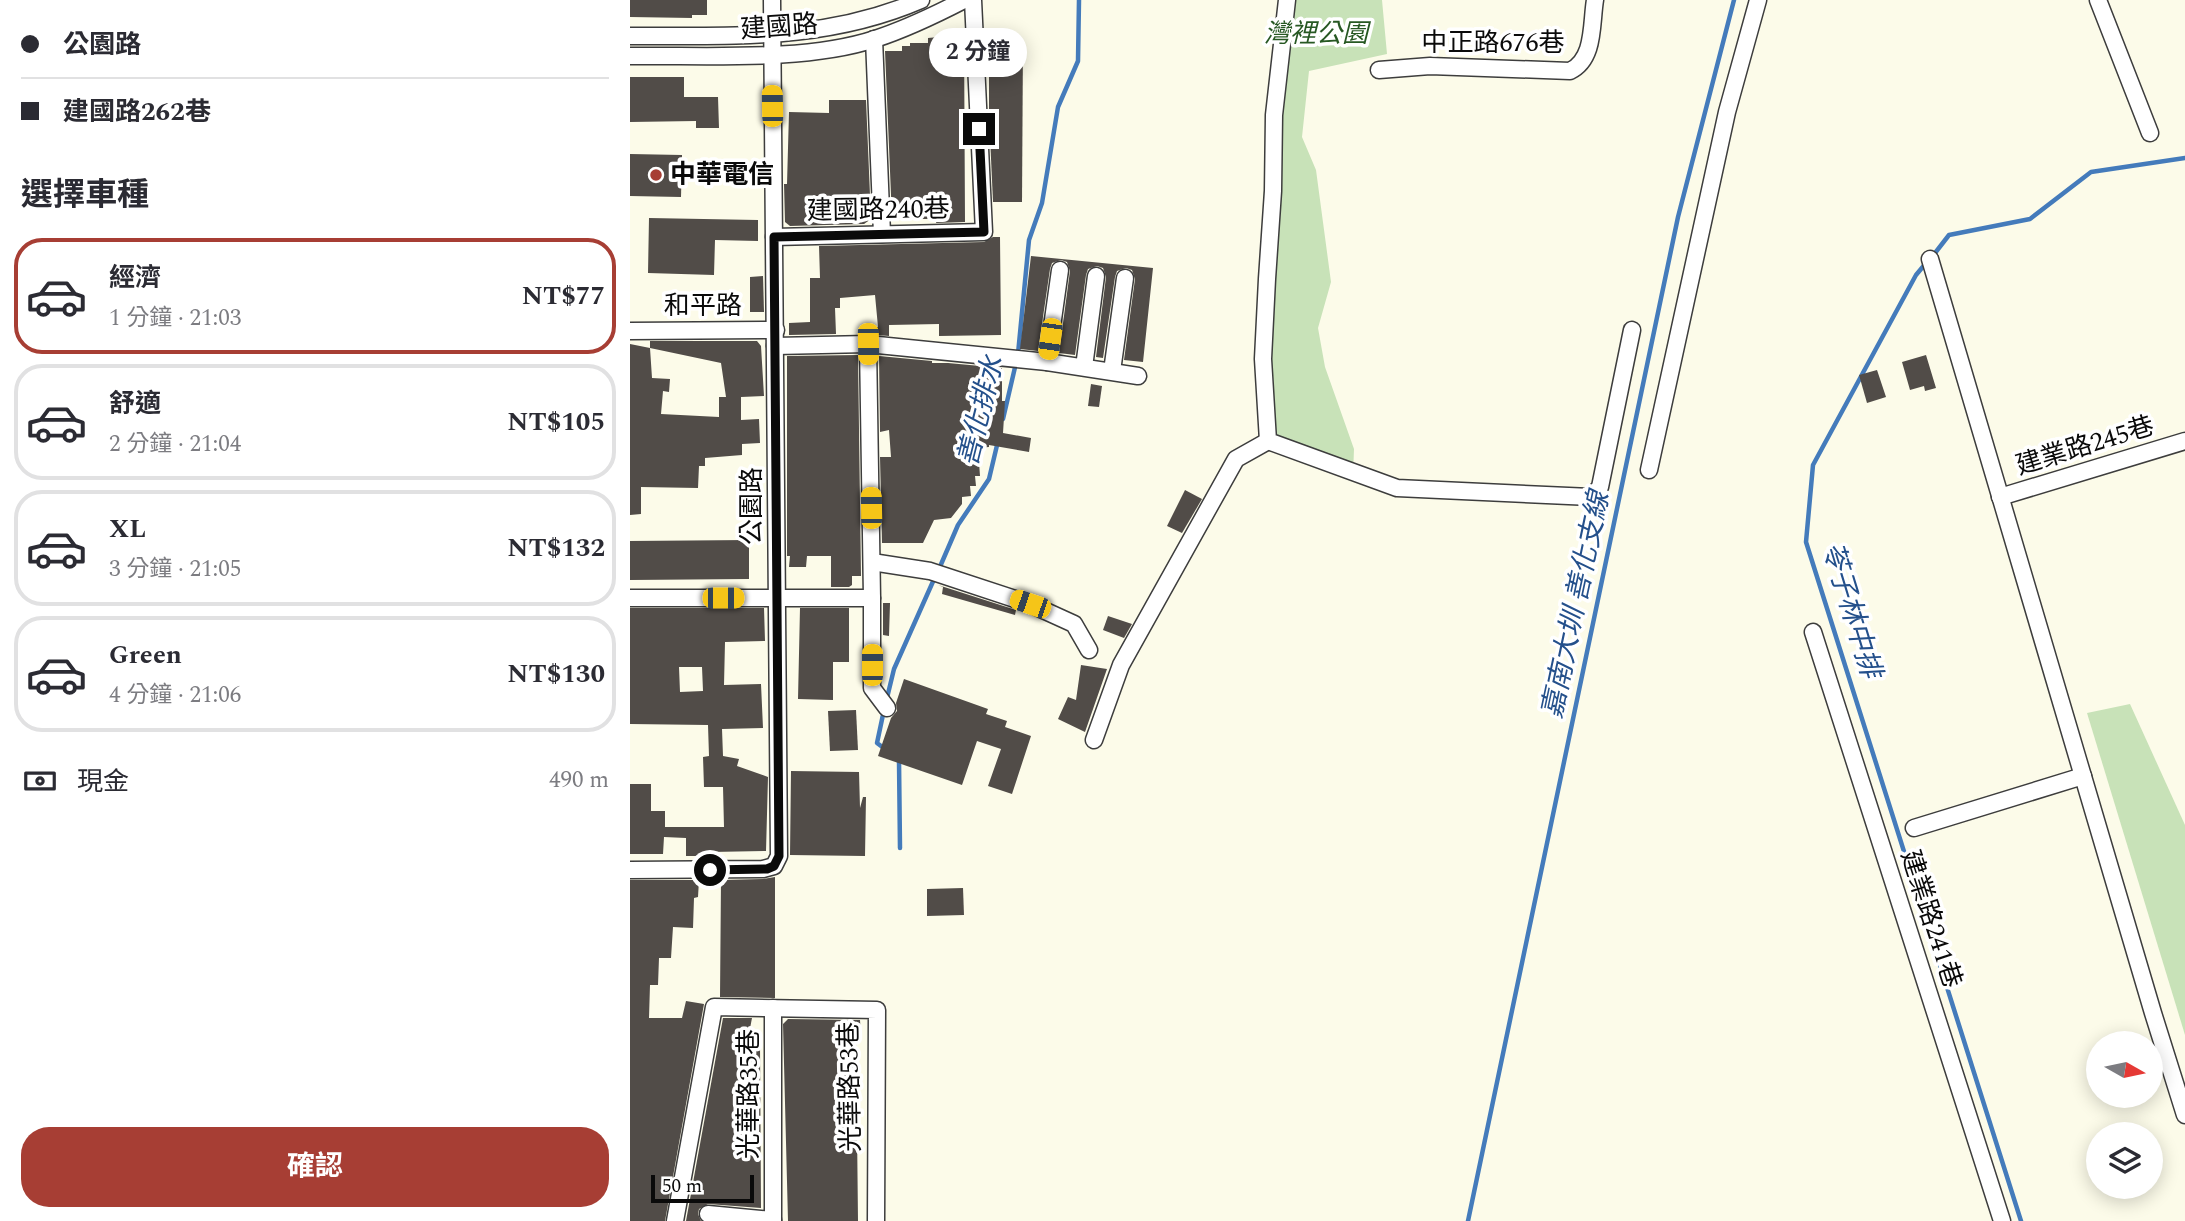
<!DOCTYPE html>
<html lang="zh-TW">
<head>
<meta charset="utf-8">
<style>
  body { margin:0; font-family:Spectral,"Noto Sans TC",serif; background:#f2f2f3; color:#2b2b33; height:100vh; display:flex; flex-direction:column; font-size:26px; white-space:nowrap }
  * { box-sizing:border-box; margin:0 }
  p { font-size:23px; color:#7c7c81 }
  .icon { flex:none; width:38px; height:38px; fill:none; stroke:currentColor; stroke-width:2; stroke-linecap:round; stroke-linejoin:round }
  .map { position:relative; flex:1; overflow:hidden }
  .panel { display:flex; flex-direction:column; background:#fff; width:630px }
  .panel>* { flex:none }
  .hud { display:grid; align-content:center; height:154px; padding:0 21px; background:#fff }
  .needle { width:46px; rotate:99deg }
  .fabs { position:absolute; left:1456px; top:1031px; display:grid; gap:14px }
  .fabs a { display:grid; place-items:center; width:77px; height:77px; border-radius:50%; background:#fff; box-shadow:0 4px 18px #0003; font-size:35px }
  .scale { position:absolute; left:21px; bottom:18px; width:103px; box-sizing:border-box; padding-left:7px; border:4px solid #0a0a0a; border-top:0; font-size:19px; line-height:24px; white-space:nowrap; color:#0a0a0a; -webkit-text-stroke:5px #fff; paint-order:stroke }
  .end { position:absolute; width:32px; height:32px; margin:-16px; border:9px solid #0a0a0a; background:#fff; box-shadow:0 0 0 4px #fff }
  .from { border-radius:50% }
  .bubble { position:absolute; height:49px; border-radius:24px; background:#fff; box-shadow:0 4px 18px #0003; font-size:23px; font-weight:700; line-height:49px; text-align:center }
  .car { position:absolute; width:21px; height:42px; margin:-21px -10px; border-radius:9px; box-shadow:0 0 5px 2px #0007; background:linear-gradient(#f5c518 24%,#345 0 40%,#f5c518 0 76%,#345 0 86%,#f5c518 0) }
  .hud b { display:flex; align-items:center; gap:24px; height:66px; font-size:26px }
  .hud b+b { border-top:2px solid #e1e1e2 }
  .hud i { width:18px; height:18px; background:#2b2b33 }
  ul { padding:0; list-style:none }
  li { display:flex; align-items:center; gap:21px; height:116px; margin:0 14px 10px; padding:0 7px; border:4px solid #e1e1e2; border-radius:28px }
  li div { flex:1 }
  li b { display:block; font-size:26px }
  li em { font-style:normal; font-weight:700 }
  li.active { border-color:#a73e34 }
  li>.icon { width:63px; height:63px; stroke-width:1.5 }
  h2 { padding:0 21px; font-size:32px; line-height:84px }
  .pay { display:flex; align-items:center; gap:18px; height:77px; padding:0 21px; font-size:26px }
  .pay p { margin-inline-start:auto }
  .button { display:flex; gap:14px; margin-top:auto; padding:14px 21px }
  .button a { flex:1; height:80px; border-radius:28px; background:#a73e34; color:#fff; font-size:28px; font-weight:700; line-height:80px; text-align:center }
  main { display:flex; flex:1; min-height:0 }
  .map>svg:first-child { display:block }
</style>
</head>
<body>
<main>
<section class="panel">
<div class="hud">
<b><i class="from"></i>公園路</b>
<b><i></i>建國路262巷</b>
</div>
<h2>選擇車種</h2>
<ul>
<li class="active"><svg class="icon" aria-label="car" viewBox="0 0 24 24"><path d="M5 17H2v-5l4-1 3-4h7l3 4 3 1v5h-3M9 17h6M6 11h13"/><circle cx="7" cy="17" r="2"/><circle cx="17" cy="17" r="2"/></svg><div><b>經濟</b><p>1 分鐘 · 21:03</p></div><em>NT$77</em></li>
<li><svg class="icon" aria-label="car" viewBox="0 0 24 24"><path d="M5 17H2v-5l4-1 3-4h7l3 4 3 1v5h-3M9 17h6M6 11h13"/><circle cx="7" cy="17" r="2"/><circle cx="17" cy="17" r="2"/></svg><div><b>舒適</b><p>2 分鐘 · 21:04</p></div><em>NT$105</em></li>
<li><svg class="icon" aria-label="car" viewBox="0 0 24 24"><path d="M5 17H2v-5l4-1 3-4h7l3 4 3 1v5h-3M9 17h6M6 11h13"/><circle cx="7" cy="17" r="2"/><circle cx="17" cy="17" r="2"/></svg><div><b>XL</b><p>3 分鐘 · 21:05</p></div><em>NT$132</em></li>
<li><svg class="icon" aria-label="car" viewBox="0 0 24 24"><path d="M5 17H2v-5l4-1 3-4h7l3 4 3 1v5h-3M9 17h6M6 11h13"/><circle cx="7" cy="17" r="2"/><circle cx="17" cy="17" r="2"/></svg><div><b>Green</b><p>4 分鐘 · 21:06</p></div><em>NT$130</em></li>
</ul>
<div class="pay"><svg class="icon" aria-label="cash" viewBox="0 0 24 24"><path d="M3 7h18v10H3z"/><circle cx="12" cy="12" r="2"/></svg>現金<p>490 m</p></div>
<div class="button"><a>確認</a></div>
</section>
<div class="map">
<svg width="1555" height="1221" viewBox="0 0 1555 1221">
  <rect width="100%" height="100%" fill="#fcfbe9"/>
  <g fill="#c8e2b8">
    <polygon points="654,0 752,0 757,54 679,71 672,137 686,170 701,282 688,328 695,367 724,449 723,476 643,435 633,198 654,22"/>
    <polygon points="1500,704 1555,825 1555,1035 1457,713"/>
  </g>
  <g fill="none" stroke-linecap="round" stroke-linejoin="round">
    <g stroke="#447bbb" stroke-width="4.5">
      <polyline points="1302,257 1319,235 1400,219 1461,172 1555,158"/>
      <polyline points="1296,263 1286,275 1183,465 1176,542 1391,1221"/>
      <polyline points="388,354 399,240 412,203 428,107 448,61 449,0"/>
      <polyline points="373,419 386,363"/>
      <polyline points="309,569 328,525 359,479 368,441"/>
      <polyline points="256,702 264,669 305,577"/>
      <polyline points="254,710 247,743 255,749"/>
      <polyline points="267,759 269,760 270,848"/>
      <polyline points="838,1221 1048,217 1104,0"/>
    </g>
  </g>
  <g fill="#514c48" fill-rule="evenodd">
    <polygon points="0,0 77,0 77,15 62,15 62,18 0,17"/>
    <polygon points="319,29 334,29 335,222 306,223 306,219 262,219 255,51 272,51 272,46 280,46 280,43 298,43 298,38 309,37 309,34 318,34"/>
    <polygon points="359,40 393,40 392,202 363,202 359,115"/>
    <polygon points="0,77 54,77 54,97 88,97 89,128 66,128 66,121 0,122"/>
    <polygon points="199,100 236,100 241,219 234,224 160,226 155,222 154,184 157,184 159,112 199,113"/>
    <polygon points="0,154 52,155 51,197 0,196"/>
    <polygon points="19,218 128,220 128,241 85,240 84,275 18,273"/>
    <polygon points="363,237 370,237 371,335 309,336 309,324 259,325 259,336 234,334 233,327 248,327 245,295 210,298 210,308 205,308 206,334 159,335 159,323 180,322 180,278 190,278 189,246 354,242"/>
    <polygon points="401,256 523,268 513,362 494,360 505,279 502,270 496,268 487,271 485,277 473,358 466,357 476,277 473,268 467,266 458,269 456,275 445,355 429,353 440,271 437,262 431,260 422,263 420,269 408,351 390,349"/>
    <polygon points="133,276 134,312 120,312 120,277"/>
    <path d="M20 341H127L131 346 134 396 111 397V420L129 419 130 443 112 444V455L75 458V466H69L68 488 11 487V514L0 515V344L20 348ZM20 348 91 363 96 397H89V417L31 414 33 391 39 392 40 379 22 378Z"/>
    <polygon points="228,355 231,576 222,576 222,585 219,587 201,587 201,556 177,556 176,567 159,567 160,556 157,556 157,356"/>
    <polygon points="1296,355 1306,388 1295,391 1294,386 1280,390 1272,362"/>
    <polygon points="249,356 302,361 302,363 318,363 372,368 372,401 375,401 373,433 401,438 399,452 359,445 359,447 348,448 350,476 345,476 346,486 340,486 341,496 332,497 332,504 321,518 304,520 293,543 252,543 250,457 261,457 259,430 250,432"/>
    <polygon points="1247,370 1256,397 1237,403 1229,375"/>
    <polygon points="461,384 472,386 469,407 458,406"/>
    <polygon points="555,490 572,499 552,533 537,526"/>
    <polygon points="119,540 119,579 0,580 0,541"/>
    <polygon points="308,585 386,610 385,615 312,594 313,587"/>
    <polygon points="253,603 260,603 259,636 253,635"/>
    <path d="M0 608H134L135 641 95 642 94 685 131 684 133 728 92 729 93 756 109 759 107 766 138 777 136 851 81 852V856H56V838L34 837 33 854H0V784H21V811H35V827H94L93 787H74L73 757 79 756 78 725 0 724ZM49 667H72L73 691 50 692Z"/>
    <polygon points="170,608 219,608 219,662 203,662 203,700 168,699"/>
    <polygon points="478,616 502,624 494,638 473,630"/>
    <polygon points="451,665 477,669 455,732 428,719 438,697 446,700"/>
    <polygon points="274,679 358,709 356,714 377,721 375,727 401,736 382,794 358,786 371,749 347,741 332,785 248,756 261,718 267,711 266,703"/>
    <polygon points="226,710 228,750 200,751 198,711"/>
    <polygon points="161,771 229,772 230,808 233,797 236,797 235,856 160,855"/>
    <polygon points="145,877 145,998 90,997 91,880 133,879"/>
    <polygon points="0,880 69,880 68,897 64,898 63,928 43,927 41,958 29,958 28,985 20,985 19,1018 52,1018 56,1001 74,1004 35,1221 0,1221"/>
    <polygon points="333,888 334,915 297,916 297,889"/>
    <polygon points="93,1018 122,1018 117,1044 130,1044 131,1208 78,1204 69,1209 68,1214 71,1221 56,1221"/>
    <polygon points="158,1019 230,1020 231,1036 226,1036 228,1221 158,1221 153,1024"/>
  </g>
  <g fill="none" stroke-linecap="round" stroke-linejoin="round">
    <defs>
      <g id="minor">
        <polyline points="657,0 644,115 643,191 637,279 633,359 638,441 767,488 961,497 970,487 1002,330"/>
        <polyline points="1468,0 1520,133"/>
        <path d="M0 36C102 35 194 42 291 0"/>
        <polyline points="244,39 252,234"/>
        <path d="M0 56C75 55 175 62 245 39 276 29 305 15 334 0"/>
        <path d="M749 70 800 66 940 71C965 59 961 24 965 0"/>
        <polyline points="144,237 354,232 343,0"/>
        <polyline points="1300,259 1523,1013 1555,1115"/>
        <polyline points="0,331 146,330"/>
        <polyline points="238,344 242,598"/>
        <polyline points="145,346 238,344 417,362 508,376"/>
        <polyline points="417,362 430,270"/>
        <polyline points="454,367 466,276"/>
        <polyline points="482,371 495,278"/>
        <polyline points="1019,470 1097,112 1128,0"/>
        <polyline points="1370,497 1555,441"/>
        <polyline points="242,562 300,571 400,604 444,624 459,650"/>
        <polyline points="0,598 242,598 242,688 257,708"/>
        <polyline points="1183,632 1372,1221"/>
        <polyline points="464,740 491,665 606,459 638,441"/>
        <polyline points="1284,828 1453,776"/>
        <polyline points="0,870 133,869 144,866 149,856 142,0"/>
        <polyline points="78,1214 143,1220"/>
        <polyline points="45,1221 84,1007 247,1010 246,1221"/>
        <polyline points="143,1221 143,1008"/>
      </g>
    </defs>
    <use href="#minor" stroke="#3d3d3d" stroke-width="19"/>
    <use href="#minor" stroke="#fff" stroke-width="16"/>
  </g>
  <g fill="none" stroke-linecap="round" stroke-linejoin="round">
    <polyline stroke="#0a0a0a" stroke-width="9" points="80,870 137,869 144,866 149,856 144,237 354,232 349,129"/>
  </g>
  <circle fill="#a73e34" stroke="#fff" stroke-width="2.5" cx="26" cy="175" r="7"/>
  <g text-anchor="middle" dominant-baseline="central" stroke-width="7" stroke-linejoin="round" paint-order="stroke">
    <g font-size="26" fill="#0a0a0a" stroke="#fff">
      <text transform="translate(149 27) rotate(-4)">建國路</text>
      <text x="863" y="43">中正路676巷</text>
      <text transform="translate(248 210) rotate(-1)">建國路240巷</text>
      <text x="73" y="306">和平路</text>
      <text transform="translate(1455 446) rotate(-17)">建業路245巷</text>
      <text transform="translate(122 506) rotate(-90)">公園路</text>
      <text transform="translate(1301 919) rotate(72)">建業路241巷</text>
      <text transform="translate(220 1087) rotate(-91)">光華路53巷</text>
      <text transform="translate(119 1094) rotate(-90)">光華路35巷</text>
    </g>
    <g font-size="26" font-style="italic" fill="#275823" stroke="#fff">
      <text x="686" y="34">灣裡公園</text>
    </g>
    <g font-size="26" font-weight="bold" fill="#0a0a0a" stroke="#fff" text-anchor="start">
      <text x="40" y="175">中華電信</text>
    </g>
    <g font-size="28" font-style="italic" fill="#24508b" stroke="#fff">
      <text transform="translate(351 411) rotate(-76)">善化排水</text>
      <text transform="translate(946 605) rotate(-78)">嘉南大圳 善化支線</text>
      <text transform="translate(1221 610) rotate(73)">苓子林中排</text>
    </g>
  </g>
</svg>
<div class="fabs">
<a><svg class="needle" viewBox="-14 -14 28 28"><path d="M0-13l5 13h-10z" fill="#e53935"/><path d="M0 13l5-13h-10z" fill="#7c7c81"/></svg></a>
<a><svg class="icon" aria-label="layers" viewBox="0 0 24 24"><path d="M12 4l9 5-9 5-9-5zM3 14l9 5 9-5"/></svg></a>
</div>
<div class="scale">50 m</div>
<i class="end from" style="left:80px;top:870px"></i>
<i class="end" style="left:349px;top:129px"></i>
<div class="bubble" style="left:299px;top:28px;width:98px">2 分鐘</div>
<i class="car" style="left:142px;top:106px;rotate:359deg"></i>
<i class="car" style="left:420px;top:339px;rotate:188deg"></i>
<i class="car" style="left:238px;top:344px;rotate:179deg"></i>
<i class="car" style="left:241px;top:508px;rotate:359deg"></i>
<i class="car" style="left:93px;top:598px;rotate:90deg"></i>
<i class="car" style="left:400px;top:604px;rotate:289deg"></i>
<i class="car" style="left:242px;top:665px;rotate:0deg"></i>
</div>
</main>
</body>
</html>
